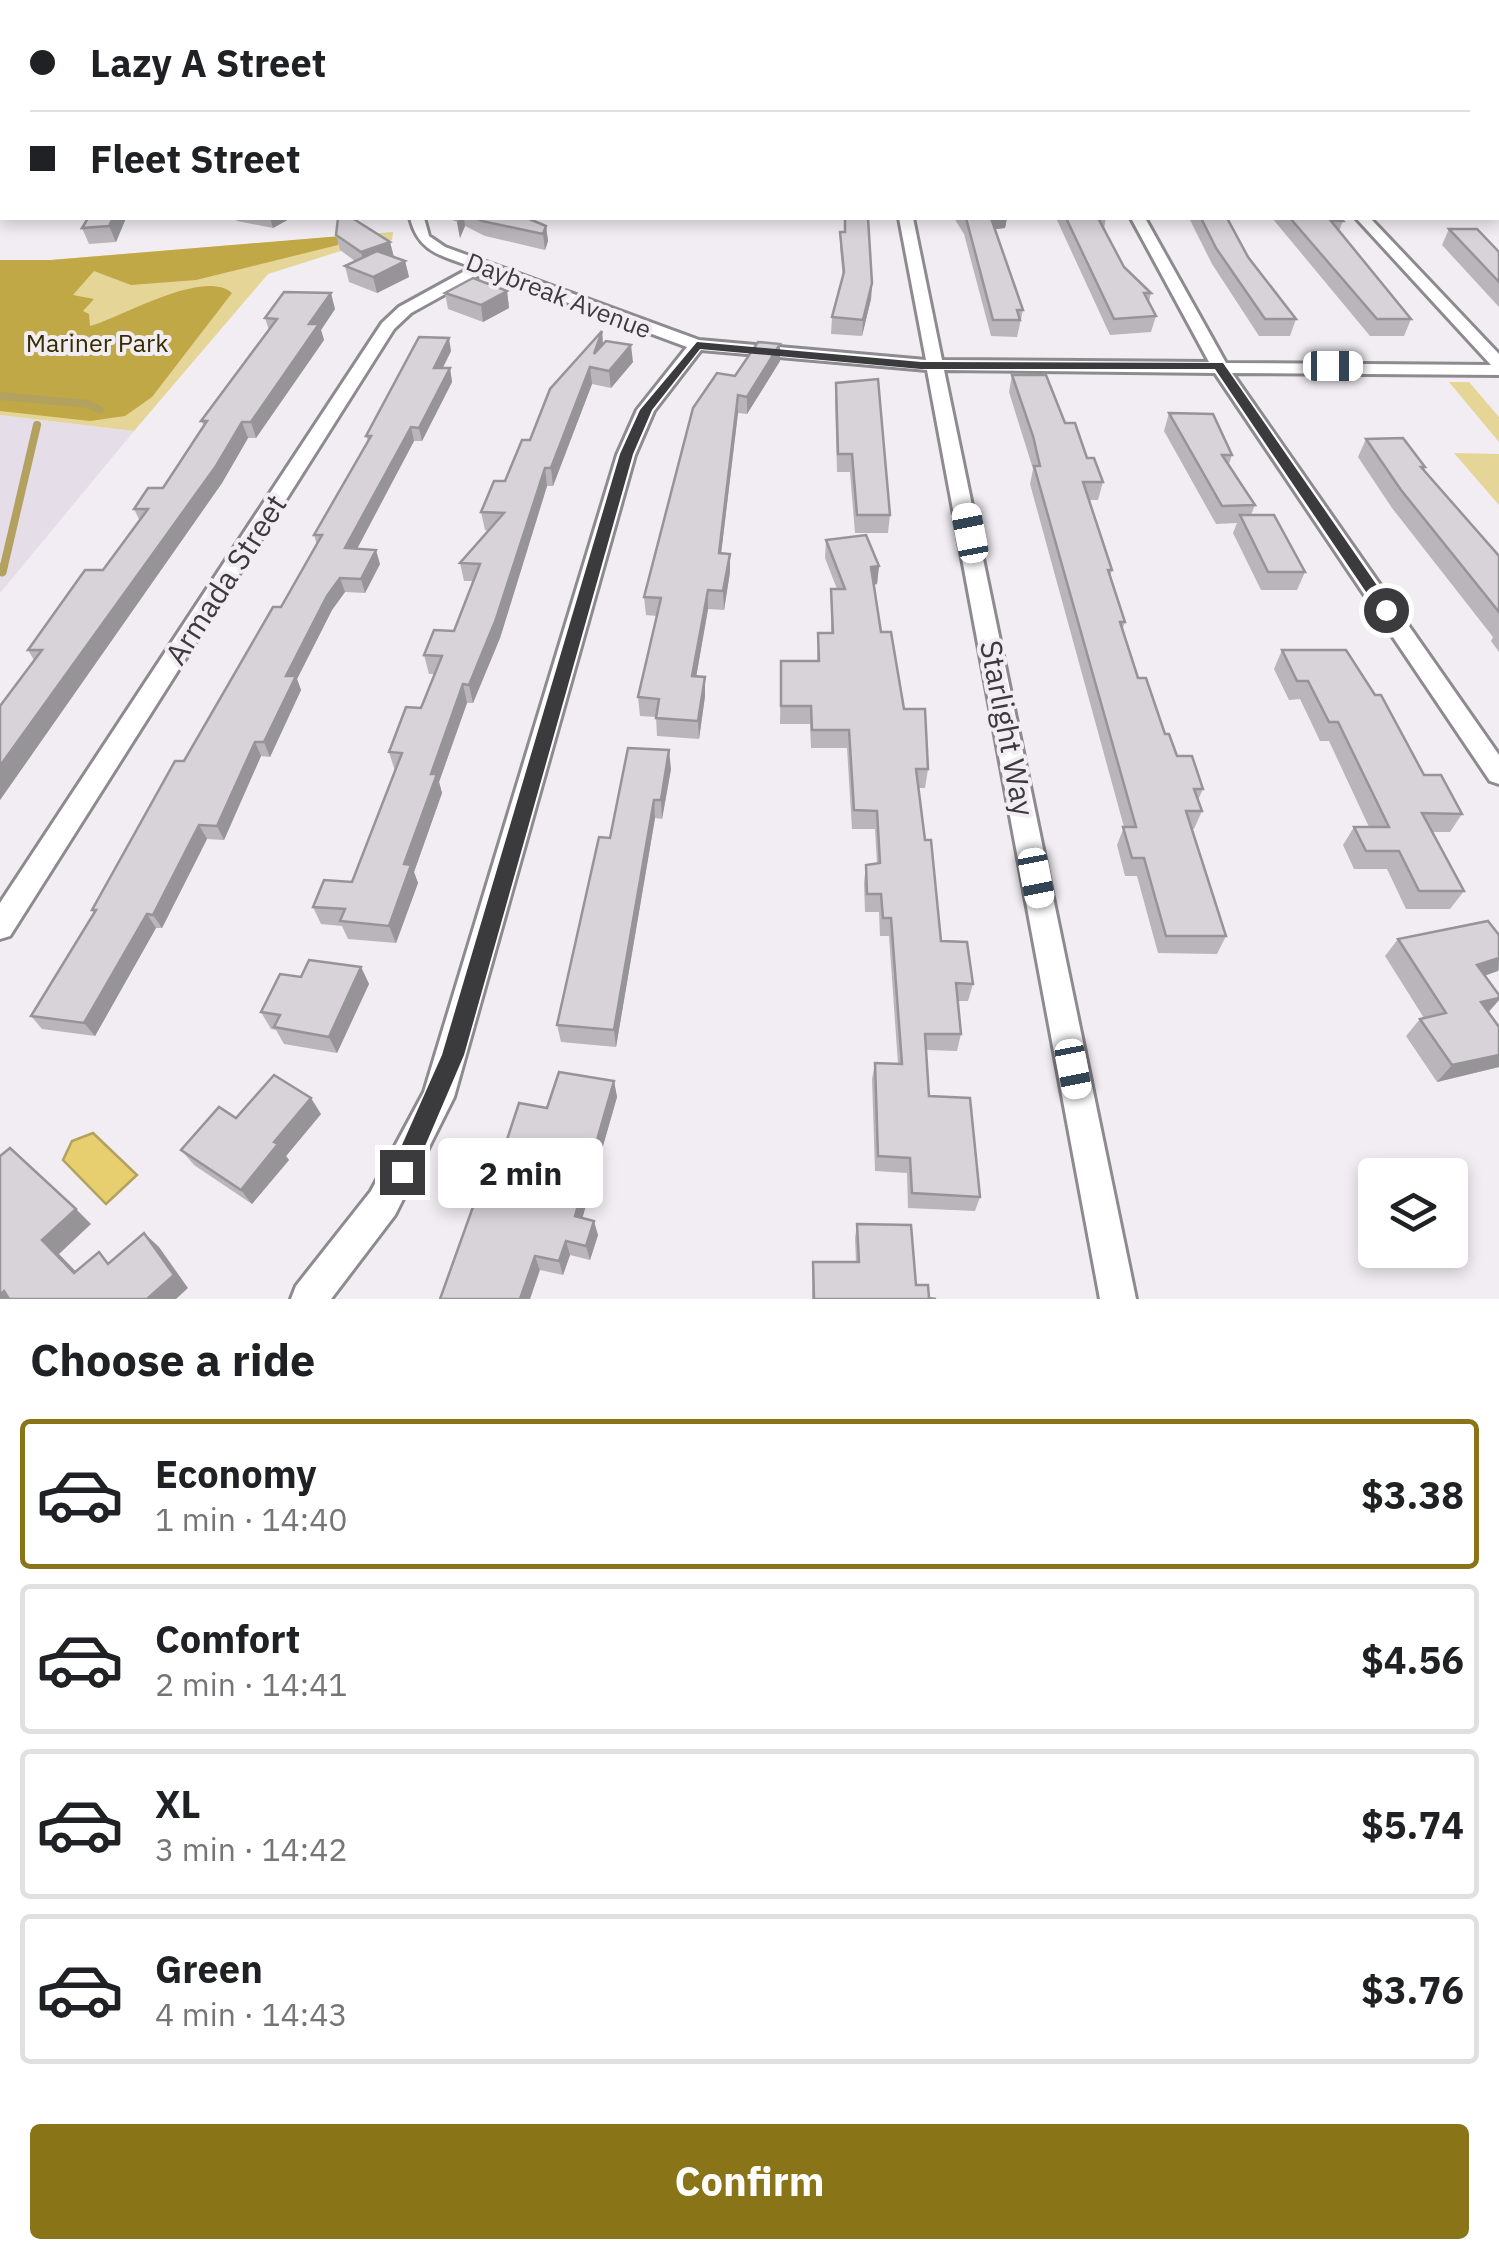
<!DOCTYPE html>
<html lang="en">
<head>
<meta charset="utf-8">
<style>
  body { margin:0; font-family:"IBM Plex Sans",sans-serif; background:#f2f2f2; color:#202124; height:100vh; display:flex; flex-direction:column; font-size:38px; white-space:nowrap }
  * { box-sizing:border-box; margin:0 }
  p { font-size:32px; color:#757577 }
  .icon { flex:none; width:55px; height:55px; fill:none; stroke:currentColor; stroke-width:2; stroke-linecap:round; stroke-linejoin:round }
  .map { position:relative; height:1299px; overflow:hidden }
  .sheet { display:flex; flex-direction:column; background:#fff; flex:1 }
  .sheet>* { flex:none }
  .top-card { position:absolute; left:0px; top:0px; width:1500px; height:220px; box-shadow:0 5px 15px #0003; display:grid; align-content:center; height:220px; padding:0 30px; background:#fff }
  .tools { position:absolute; left:1358px; top:1158px; display:grid; gap:20px }
  .tools a { display:grid; place-items:center; width:110px; height:110px; border-radius:10px; background:#fff; box-shadow:0 5px 15px #0003; font-size:50px }
  .end { position:absolute; width:45px; height:45px; margin:-22px; border:12px solid #3b3a3c; background:#fff; box-shadow:0 0 0 5px #fff }
  .from { border-radius:50% }
  .bubble { position:absolute; height:70px; border-radius:10px; background:#fff; box-shadow:0 5px 15px #0003; font-size:32px; font-weight:700; line-height:70px; text-align:center }
  .car { position:absolute; width:30px; height:60px; margin:-30px -15px; border-radius:12px; box-shadow:0 0 8px 2px #0007; background:linear-gradient(#fff 24%,#345 0 40%,#fff 0 76%,#345 0 86%,#fff 0) }
  .top-card b { display:flex; align-items:center; gap:35px; height:95px; font-size:38px }
  .top-card b+b { border-top:2px solid #e0e0e0 }
  .top-card i { width:25px; height:25px; background:#202124 }
  ul { padding:0; list-style:none }
  li { display:flex; align-items:center; gap:30px; height:150px; margin:0 20px 15px; padding:0 10px; border:5px solid #e0e0e0; border-radius:10px }
  li div { flex:1 }
  li b { display:block; font-size:38px }
  li em { font-style:normal; font-weight:700 }
  li.current { border-color:#8a7418 }
  li>.icon { width:90px; height:90px; stroke-width:1.5 }
  h2 { padding:0 30px; font-size:45px; line-height:120px }
  .primary-button { display:flex; gap:20px; margin-top:auto; padding:20px 30px }
  .primary-button a { flex:1; height:115px; border-radius:10px; background:#8a7418; color:#fff; font-size:40px; font-weight:700; line-height:115px; text-align:center }
  .map>svg:first-child { display:block }
</style>
</head>
<body>
<div class="map">
<svg width="1499" height="1299" viewBox="0 0 1499 1299">
  <rect width="100%" height="100%" fill="#f1edf2"/>
  <polygon fill="#e5dde8" points="0,415 134,431 0,593"/>
  <g fill="#e5d597">
    <polygon points="393,232 392,240 366,243 268,274 134,431 0,415 0,260 51,260"/>
    <polygon points="1449,382 1469,382 1499,417 1499,442"/>
    <polygon points="1454,453 1499,454 1499,505"/>
  </g>
  <path fill="#c0a846" d="M341 236 338 245 196 280 131 285 94 271 73 295 94 299 83 311 89 314 90 326C121 318 203 268 232 293L152 397 125 416 90 421 0 411V260H51Z"/>
  <polygon fill="#e7ce6e" stroke="#b3a25f" stroke-width="2.5" points="93,1133 137,1175 106,1204 63,1160 72,1141"/>
  <g fill="none" stroke-linecap="round" stroke-linejoin="round">
    <g stroke="#b3a25f" stroke-width="8">
      <polyline points="0,396 88,404 100,410"/>
      <polyline points="3,570 37,425"/>
    </g>
    <polyline stroke="#b3a25f" stroke-width="9" points="2,572 3,567"/>
    <defs>
      <g id="minor">
        <polygon points="558,0 568,0 568,2 559,2"/>
        <polygon points="869,0 879,0 881,2 871,2"/>
        <path d="M410 218H424L429 236 445 247 699 340 926 360 899 218H913L942 360 1209 362 1131 218H1145L1226 363 1491 365 1356 218H1370L1499 354V375L1232 373 1499 755V784L1490 781 1215 373 944 370 1136 1299H1100L927 370 701 350 654 411 635 455 454 1097 395 1215 331 1299H291L296 1286 371 1191 424 1092 617 455 637 410 687 347 485 272 411 313 394 329 10 936 0 939V903L382 323 399 307 472 267C441 255 419 253 410 218Z"/>
      </g>
    </defs>
    <use href="#minor" stroke="#8e8b90" stroke-width="6"/>
    <use href="#minor" fill="#fff" fill-rule="evenodd"/>
  </g>
  <g fill="#b9b5ba">
    <polygon points="88,218 126,218 116,242 89,244 82,228"/>
    <polygon points="236,218 291,218 273,228 237,221"/>
    <polygon points="448,218 527,218 546,226 548,241 545,250 485,236 465,226 460,238 457,222"/>
    <polygon points="844,218 868,218 872,283 871,299 862,336 831,334 832,317 843,279 840,247 840,232 844,232"/>
    <polygon points="954,218 1007,218 1005,228 995,229 1023,310 1017,337 991,336 964,234"/>
    <polygon points="1056,218 1106,218 1104,229 1124,267 1151,293 1149,302 1156,316 1151,332 1110,335"/>
    <polygon points="1189,218 1227,218 1248,257 1296,319 1290,336 1259,336 1212,264"/>
    <polygon points="1272,218 1340,218 1343,221 1339,231 1411,319 1404,336 1370,336"/>
    <polygon points="1449,229 1499,252 1499,307 1442,245"/>
    <polygon points="336,235 390,242 394,257 405,261 409,277 377,293 349,282 345,266 355,261 340,250"/>
    <polygon points="507,291 509,308 483,322 448,309 445,293"/>
    <polygon points="335,309 321,330 324,340 256,438 248,438 222,483 0,800 0,706 34,660 28,650 103,570 140,521 134,509 163,488 204,426 201,421 269,330 265,318"/>
    <polygon points="602,331 603,344 633,362 611,388 592,384 553,486 547,486 500,638 473,703 467,703 439,782 442,793 414,872 418,883 396,943 348,939 342,926 321,924 313,907 352,882 395,771 389,752 421,708 435,674 429,674 424,655 454,631 473,581 464,581 460,563 489,531 485,530 481,512 505,481 530,440"/>
    <polygon points="780,344 780,361 747,414 738,413 721,553 730,572 724,610 708,609 696,677 705,696 699,739 657,736 656,717 640,716 638,697 657,616 646,615 644,597 735,376"/>
    <polygon points="451,351 443,368 450,368 452,382 422,441 414,441 357,549 380,564 365,593 345,592 332,610 297,679 301,690 270,757 261,756 224,840 207,839 162,928 156,928 95,1036 42,1029 31,1016 94,913 92,910 281,607 317,545 314,535 368,441 366,436"/>
    <polygon points="1012,375 1065,423 1103,482 1098,500 1089,500 1112,570 1110,577 1125,622 1122,630 1138,678 1165,734 1177,756 1203,789 1198,800 1202,811 1194,829 1192,829 1226,936 1217,954 1158,953 1137,876 1125,876 1117,845 1124,827 1030,484 1033,469 1009,392"/>
    <polygon points="836,383 890,515 888,533 855,533 850,472 837,472 835,400"/>
    <polygon points="1169,413 1232,455 1229,464 1255,505 1251,515 1305,572 1297,590 1261,590 1233,533 1237,523 1216,524 1164,431"/>
    <polygon points="1366,439 1425,467 1424,470 1499,556 1499,652 1491,641 1493,637 1392,508 1358,457"/>
    <polygon points="826,540 879,566 877,584 874,585 881,632 904,709 928,769 925,788 918,788 941,941 973,984 968,1001 958,1001 961,1034 957,1051 926,1050 929,1096 980,1197 975,1211 908,1208 907,1173 875,1171 872,1079 875,1063 898,1064 889,936 880,936 879,912 865,912 864,883 866,865 877,864 875,829 852,829 847,748 811,748 810,724 780,724 781,661 817,661 818,633 831,633 831,589 837,589 825,558"/>
    <polygon points="1282,650 1424,775 1462,814 1450,832 1432,832 1464,891 1450,909 1406,909 1387,869 1354,869 1343,845 1354,827 1369,827 1329,741 1320,741 1300,699 1289,700 1274,669"/>
    <polygon points="671,769 662,819 655,818 616,1047 561,1042 557,1025 610,838"/>
    <polygon points="1499,935 1499,970 1485,976 1499,995 1499,1000 1488,1012 1499,1027 1499,1067 1437,1082 1406,1036 1420,1019 1424,1018 1385,956 1398,939"/>
    <polygon points="361,967 369,984 337,1053 284,1044 276,1030 271,1029 261,1012 301,977"/>
    <polygon points="614,1081 617,1097 582,1218 598,1235 590,1260 570,1255 563,1275 540,1270 498,1167 547,1108"/>
    <polygon points="321,1114 286,1156 289,1160 252,1204 194,1165 181,1150 236,1118"/>
    <polygon points="857,1224 929,1298 936,1299 812,1299 813,1262 856,1262 855,1238"/>
  </g>
  <g fill="#969497">
    <polygon points="83,0 99,0 97,2 80,2"/>
    <polygon points="2,185 2,202 0,203 0,186"/>
    <polygon points="113,218 126,218 116,242 109,226"/>
    <polygon points="270,218 291,218 273,228"/>
    <polygon points="460,218 464,218 465,226 460,238 457,222"/>
    <polygon points="990,218 1007,218 1005,228 988,230"/>
    <polygon points="546,226 548,241 545,250 543,234"/>
    <polygon points="390,242 394,258 365,268 361,252"/>
    <polygon points="405,261 409,277 377,293 373,277"/>
    <polygon points="872,283 871,299 862,336 863,320"/>
    <polygon points="507,291 509,308 483,322 481,305"/>
    <polygon points="331,293 335,309 321,330 324,340 256,438 251,422 309,324"/>
    <polygon points="602,331 603,347 596,371 594,354"/>
    <polygon points="449,338 451,351 436,381 434,368"/>
    <polygon points="780,344 780,361 747,414 747,397"/>
    <polygon points="631,345 633,362 611,388 609,371"/>
    <polygon points="590,367 592,384 553,486 551,468"/>
    <polygon points="450,368 452,382 422,441 419,428"/>
    <polygon points="738,395 738,413 719,571 719,553"/>
    <polygon points="242,422 248,438 222,483 0,800 0,766"/>
    <polygon points="411,427 414,441 350,562 345,548"/>
    <polygon points="545,468 547,486 500,638 473,703 469,685"/>
    <polygon points="376,550 380,564 365,593 361,579"/>
    <polygon points="730,554 730,572 724,610 723,591"/>
    <polygon points="879,566 877,584 869,585 871,567"/>
    <polygon points="340,578 345,592 332,610 297,679 301,690 270,757 264,742 286,676 327,596"/>
    <polygon points="708,590 708,609 693,695 692,676"/>
    <polygon points="705,677 705,696 699,739 698,721"/>
    <polygon points="463,684 467,703 439,782 442,793 414,872 418,883 396,943 389,926 404,864 431,774"/>
    <polygon points="255,742 261,756 224,840 217,826"/>
    <polygon points="669,750 671,769 662,819 661,800"/>
    <polygon points="654,800 655,818 616,1047 614,1030"/>
    <polygon points="199,825 207,839 162,928 153,915"/>
    <polygon points="147,914 156,928 95,1036 84,1023"/>
    <polygon points="1499,958 1498,971 1463,983 1477,965"/>
    <polygon points="361,967 369,984 337,1053 329,1037"/>
    <polygon points="1499,998 1499,1000 1486,1015 1481,1002"/>
    <polygon points="1499,1055 1499,1067 1437,1082 1452,1065"/>
    <polygon points="614,1081 617,1097 579,1230 575,1216"/>
    <polygon points="311,1098 321,1114 286,1156 289,1160 252,1204 241,1190 274,1142"/>
    <polygon points="76,1209 91,1224 59,1254 90,1286 74,1273 42,1240"/>
    <polygon points="594,1221 598,1235 590,1260 586,1246"/>
    <polygon points="144,1233 159,1247 188,1288 176,1299 147,1299"/>
    <polygon points="566,1241 570,1255 563,1275 559,1261"/>
    <polygon points="535,1256 540,1270 530,1299 520,1299"/>
    <polygon points="4,1291 15,1299 0,1299 0,1295"/>
  </g>
  <g fill="#d7d3d8" stroke="#969497" stroke-width="2.5">
    <polygon points="0,0 83,0 80,2 2,2 2,185 0,186"/>
    <polygon points="144,0 237,0 236,2 142,2"/>
    <polygon points="296,0 382,0 381,2 295,2"/>
    <polygon points="442,0 532,0 531,2 441,2"/>
    <polygon points="591,0 854,0 855,2 591,2"/>
    <polygon points="981,0 1167,0 1164,2 977,2"/>
    <polygon points="1185,0 1499,0 1499,94 1498,94 1498,2 1188,2"/>
    <polygon points="1498,141 1499,142 1499,171 1498,171"/>
    <polygon points="88,218 113,218 109,226 82,228"/>
    <polygon points="338,218 352,218 390,242 361,252 336,235"/>
    <polygon points="476,218 527,218 546,226 543,234 482,221"/>
    <polygon points="845,218 868,218 872,283 863,320 832,317 844,272 840,232 845,232"/>
    <polygon points="966,218 991,218 1023,310 1017,310 1020,320 993,320"/>
    <polygon points="1066,218 1098,218 1124,267 1151,293 1144,293 1156,316 1114,319"/>
    <polygon points="1201,218 1227,218 1248,257 1296,319 1265,319 1216,248"/>
    <polygon points="1290,218 1340,218 1343,221 1331,221 1411,319 1377,319"/>
    <polygon points="1449,229 1477,229 1499,252 1499,282"/>
    <polygon points="377,251 405,261 373,277 345,266"/>
    <polygon points="473,278 507,291 481,305 445,293"/>
    <polygon points="284,292 331,293 309,324 319,324 251,422 242,422 216,466 0,766 0,706 42,650 28,650 85,570 103,570 148,509 134,509 148,488 163,488 207,421 201,421 277,319 265,318"/>
    <polygon points="602,331 594,354 606,341 631,345 609,371 590,367 551,468 545,468 496,619 469,685 463,684 431,774 437,774 404,864 411,865 389,926 340,921 345,909 313,907 324,880 352,882 402,753 389,752 406,707 421,708 442,656 424,655 434,630 454,631 480,564 460,563 504,513 481,512 494,481 505,481 522,440 530,440 550,389"/>
    <polygon points="419,337 449,338 434,368 450,368 419,428 411,427 345,548 376,550 361,579 340,578 327,596 286,676 296,676 264,742 255,742 217,826 199,825 153,915 147,914 84,1023 31,1016 96,910 92,910 175,761 184,761 273,607 281,607 322,535 314,535 371,436 366,436"/>
    <polygon points="758,342 780,344 747,397 738,395 719,553 730,554 723,591 708,590 692,676 705,677 698,721 656,718 659,699 638,697 661,598 644,597 693,408 717,373 735,376"/>
    <polygon points="1012,375 1046,375 1065,423 1075,423 1087,458 1094,458 1103,482 1083,482 1112,570 1108,570 1125,622 1120,622 1138,678 1146,678 1165,734 1169,734 1177,756 1192,756 1203,789 1194,789 1202,811 1186,811 1226,936 1166,936 1144,858 1132,858 1123,827 1136,827 1034,466 1040,466 1033,436"/>
    <polygon points="878,379 890,515 857,515 852,454 838,454 836,383"/>
    <polygon points="1169,413 1213,414 1232,455 1222,455 1255,505 1222,506"/>
    <polygon points="1403,438 1425,467 1421,467 1499,556 1499,612 1401,490 1366,439"/>
    <polygon points="1240,515 1274,515 1305,572 1268,572"/>
    <polygon points="866,535 879,566 871,567 881,632 891,632 904,709 925,709 928,769 916,769 925,840 931,840 941,941 967,942 973,984 956,983 961,1034 925,1034 929,1096 970,1098 980,1197 912,1193 910,1158 878,1156 875,1063 902,1064 891,918 883,918 881,894 867,894 866,865 880,863 877,811 854,810 849,730 812,730 811,706 781,706 781,661 819,661 818,633 833,633 831,589 845,589 826,540"/>
    <polygon points="1282,650 1346,650 1375,695 1381,695 1424,775 1441,775 1462,814 1422,813 1464,891 1419,891 1399,851 1366,851 1354,827 1389,827 1338,722 1329,722 1308,681 1297,681"/>
    <polygon points="628,748 669,750 661,800 654,800 614,1030 557,1025 599,837 610,838"/>
    <polygon points="1488,921 1499,935 1499,958 1477,965 1499,995 1499,998 1481,1002 1499,1027 1499,1055 1452,1065 1420,1019 1446,1013 1398,939"/>
    <polygon points="309,960 361,967 329,1037 274,1027 280,1015 261,1012 280,974 301,977"/>
    <polygon points="559,1072 614,1081 575,1216 594,1221 586,1246 566,1241 559,1261 535,1256 520,1299 440,1299 488,1165 498,1167 519,1103 547,1108"/>
    <polygon points="274,1075 311,1098 274,1142 278,1144 241,1190 181,1150 219,1107 236,1118"/>
    <polygon points="10,1148 76,1209 42,1240 74,1273 99,1252 108,1264 144,1233 174,1275 147,1299 9,1299 4,1291 0,1295 0,1156"/>
    <polygon points="857,1224 911,1225 916,1285 928,1285 929,1298 936,1299 814,1299 813,1262 859,1262"/>
  </g>
  <polygon fill="#3b3a3c" points="697,342 921,362 1223,363 1394,610 1381,614 1215,369 921,369 700,349 652,410 633,454 464,1055 410,1181 402,1184 393,1181 390,1172 442,1055 620,454 640,410"/>
  <g text-anchor="middle" dominant-baseline="central" stroke-width="8" stroke-linejoin="round" paint-order="stroke">
    <g font-size="25" fill="#3b3a3c" stroke="#f1edf2">
      <text transform="translate(559 295) rotate(21)">Daybreak Avenue</text>
    </g>
    <g font-size="25" fill="#372c01" stroke="#f1edf2">
      <text x="97" y="342">Mariner Park</text>
    </g>
    <g font-size="30" fill="#3b3a3c" stroke="#f1edf2">
      <text transform="translate(225 579) rotate(-57)">Armada Street</text>
      <text transform="translate(1008 728) rotate(79)">Starlight Way</text>
    </g>
  </g>
</svg>
<div class="tools">
<a><svg class="icon" aria-label="layers" viewBox="0 0 24 24"><path d="M12 4l9 5-9 5-9-5zM3 14l9 5 9-5"/></svg></a>
</div>
<i class="end from" style="left:1386px;top:610px"></i>
<i class="end" style="left:402px;top:1172px"></i>
<div class="bubble" style="left:438px;top:1138px;width:165px">2 min</div>
<i class="car" style="left:1333px;top:366px;rotate:90deg"></i>
<i class="car" style="left:970px;top:533px;rotate:349deg"></i>
<i class="car" style="left:1036px;top:878px;rotate:169deg"></i>
<i class="car" style="left:1073px;top:1069px;rotate:169deg"></i>
<div class="top-card">
<b><i class="from"></i>Lazy A Street</b>
<b><i></i>Fleet Street</b>
</div>
</div>
<section class="sheet">
<h2>Choose a ride</h2>
<ul>
<li class="current"><svg class="icon" aria-label="car" viewBox="0 0 24 24"><path d="M5 17H2v-5l4-1 3-4h7l3 4 3 1v5h-3M9 17h6M6 11h13"/><circle cx="7" cy="17" r="2"/><circle cx="17" cy="17" r="2"/></svg><div><b>Economy</b><p>1 min · 14:40</p></div><em>$3.38</em></li>
<li><svg class="icon" aria-label="car" viewBox="0 0 24 24"><path d="M5 17H2v-5l4-1 3-4h7l3 4 3 1v5h-3M9 17h6M6 11h13"/><circle cx="7" cy="17" r="2"/><circle cx="17" cy="17" r="2"/></svg><div><b>Comfort</b><p>2 min · 14:41</p></div><em>$4.56</em></li>
<li><svg class="icon" aria-label="car" viewBox="0 0 24 24"><path d="M5 17H2v-5l4-1 3-4h7l3 4 3 1v5h-3M9 17h6M6 11h13"/><circle cx="7" cy="17" r="2"/><circle cx="17" cy="17" r="2"/></svg><div><b>XL</b><p>3 min · 14:42</p></div><em>$5.74</em></li>
<li><svg class="icon" aria-label="car" viewBox="0 0 24 24"><path d="M5 17H2v-5l4-1 3-4h7l3 4 3 1v5h-3M9 17h6M6 11h13"/><circle cx="7" cy="17" r="2"/><circle cx="17" cy="17" r="2"/></svg><div><b>Green</b><p>4 min · 14:43</p></div><em>$3.76</em></li>
</ul>
<div class="primary-button"><a>Confirm</a></div>
</section>
</body>
</html>
